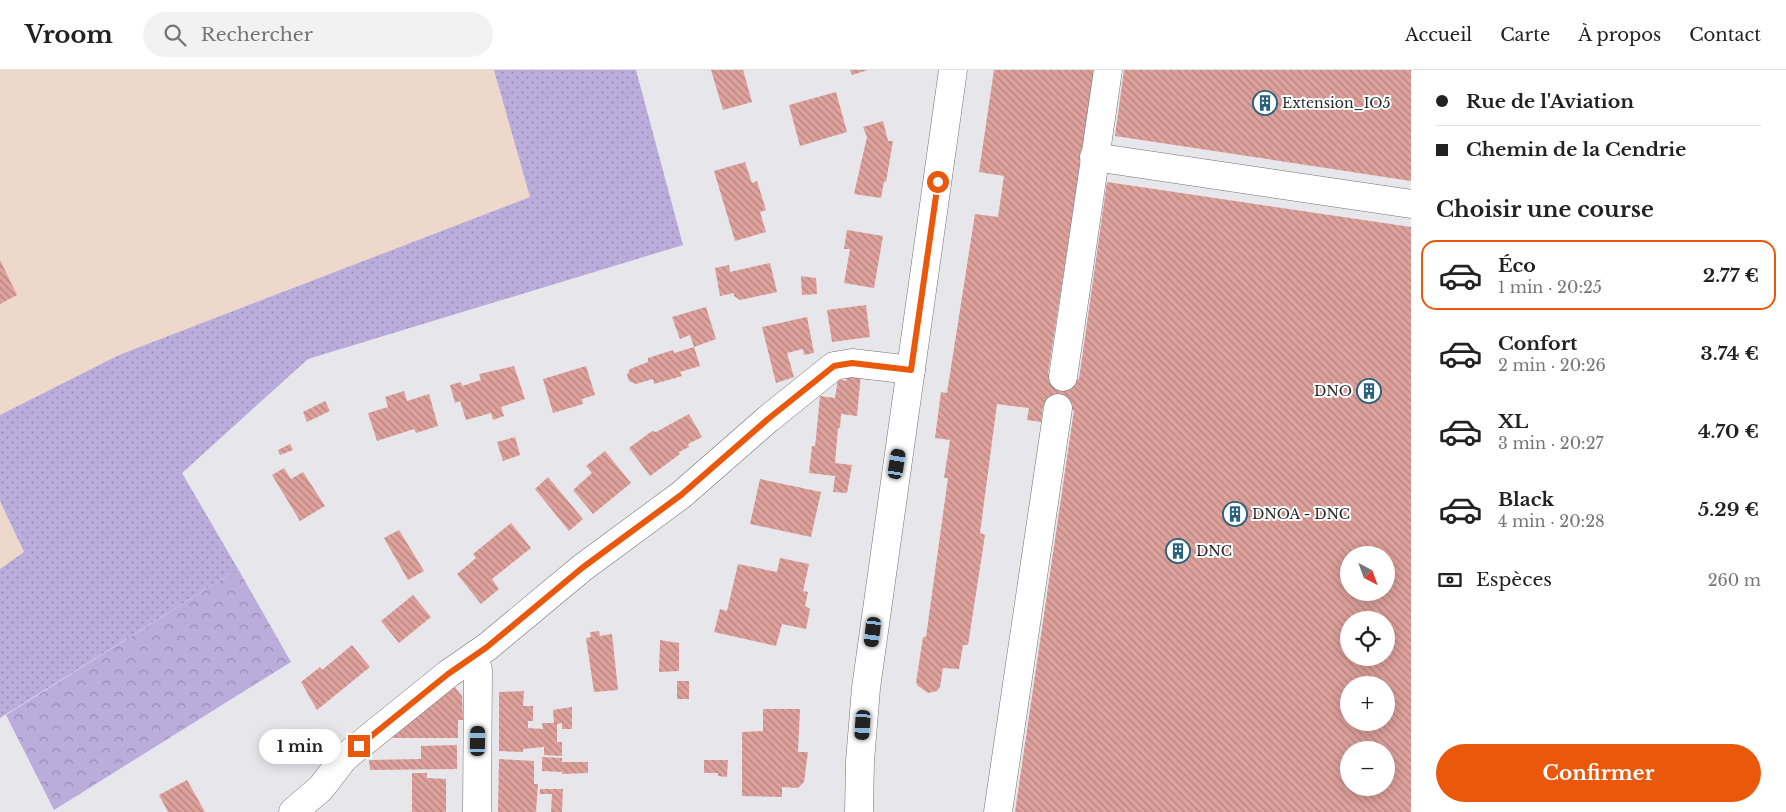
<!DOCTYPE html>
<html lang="fr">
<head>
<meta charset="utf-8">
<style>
  body { margin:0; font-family:"Libre Baskerville",serif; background:#f2f2f2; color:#222; height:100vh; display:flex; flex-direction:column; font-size:19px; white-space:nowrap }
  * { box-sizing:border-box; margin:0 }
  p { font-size:16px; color:#767676 }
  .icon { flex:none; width:28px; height:28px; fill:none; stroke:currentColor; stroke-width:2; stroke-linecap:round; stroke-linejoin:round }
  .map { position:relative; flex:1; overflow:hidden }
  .sheet { display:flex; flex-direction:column; background:#fff; width:375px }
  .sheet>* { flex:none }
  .guide { display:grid; align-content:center; height:110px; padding:0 25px; background:#fff }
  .needle { width:32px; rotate:139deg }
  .fabs { position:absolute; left:1340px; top:476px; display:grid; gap:10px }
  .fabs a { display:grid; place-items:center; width:55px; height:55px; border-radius:50%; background:#fff; box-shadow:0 2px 12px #0003; font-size:25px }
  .end { position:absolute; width:22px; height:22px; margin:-11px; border:6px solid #ea580c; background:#fff; box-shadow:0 0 0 2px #fff }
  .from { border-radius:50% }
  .bubble { position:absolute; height:35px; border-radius:18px; background:#fff; box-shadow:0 2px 12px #0003; font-size:16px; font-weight:700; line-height:35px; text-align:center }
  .car { position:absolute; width:15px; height:30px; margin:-15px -8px; border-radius:6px; box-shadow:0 0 4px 1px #0007; background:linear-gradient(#222 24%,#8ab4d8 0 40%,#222 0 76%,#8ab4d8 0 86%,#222 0) }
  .guide b { display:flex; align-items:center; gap:18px; height:48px; font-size:19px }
  .guide b+b { border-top:1px solid #e0e0e0 }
  .guide i { width:12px; height:12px; background:#222 }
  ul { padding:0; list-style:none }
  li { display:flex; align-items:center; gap:15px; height:70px; margin:0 10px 8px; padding:0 15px; border:2px solid transparent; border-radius:15px }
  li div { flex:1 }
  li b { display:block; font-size:19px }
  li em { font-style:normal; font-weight:700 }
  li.current { border-color:#ea580c }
  li>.icon { width:45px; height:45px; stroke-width:1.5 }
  h2 { padding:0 25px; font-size:22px; line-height:60px }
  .pay { display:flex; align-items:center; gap:12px; height:55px; padding:0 25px; font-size:19px }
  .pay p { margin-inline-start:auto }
  .primary-button { display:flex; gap:10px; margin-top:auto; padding:10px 25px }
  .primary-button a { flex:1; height:58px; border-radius:30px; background:#ea580c; color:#fff; font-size:20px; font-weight:700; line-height:58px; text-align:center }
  header { display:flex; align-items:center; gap:30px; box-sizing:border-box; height:70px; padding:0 25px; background:#fff; border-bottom:1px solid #e0e0e0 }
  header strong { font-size:24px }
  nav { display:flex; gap:28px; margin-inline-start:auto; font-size:18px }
  .search { width:350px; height:45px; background:#f2f2f2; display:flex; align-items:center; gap:12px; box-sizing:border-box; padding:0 18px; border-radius:28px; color:#767676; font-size:19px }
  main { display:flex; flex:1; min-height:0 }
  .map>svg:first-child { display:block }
</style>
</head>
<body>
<header>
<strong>Vroom</strong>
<div class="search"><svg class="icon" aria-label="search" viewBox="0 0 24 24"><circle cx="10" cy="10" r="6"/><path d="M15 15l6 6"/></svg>Rechercher</div>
<nav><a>Accueil</a><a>Carte</a><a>À propos</a><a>Contact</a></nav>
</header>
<main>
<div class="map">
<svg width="1411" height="742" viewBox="0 0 1411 742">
  <defs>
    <pattern id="grass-dots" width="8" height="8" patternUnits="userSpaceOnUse" patternTransform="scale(1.25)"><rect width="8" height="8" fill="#bbaddb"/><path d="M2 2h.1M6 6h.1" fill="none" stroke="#988db2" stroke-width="1.8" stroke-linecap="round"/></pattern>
    <pattern id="forest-crowns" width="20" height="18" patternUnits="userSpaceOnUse" patternTransform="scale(1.25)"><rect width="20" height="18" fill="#bbaddb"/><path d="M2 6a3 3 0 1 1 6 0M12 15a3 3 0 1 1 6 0" fill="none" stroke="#988db2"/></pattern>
    <pattern id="building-back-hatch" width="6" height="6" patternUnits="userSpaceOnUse" patternTransform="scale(1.25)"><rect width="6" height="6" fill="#dea19b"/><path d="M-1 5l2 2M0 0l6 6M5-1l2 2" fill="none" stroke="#b4837f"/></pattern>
  </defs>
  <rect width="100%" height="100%" fill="#e7e6eb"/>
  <g fill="#eed8cc">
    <polygon points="0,0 494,0 531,127 119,285 0,345"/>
    <polygon points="0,431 24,483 0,499"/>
  </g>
  <polygon fill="url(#grass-dots)" points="494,0 636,0 683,175 308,289 182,403 238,499 0,648 0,499 24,482 0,431 0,345 119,285 530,127"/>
  <polygon fill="url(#forest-crowns)" points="238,499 291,592 54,740 6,645"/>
  <g fill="url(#building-back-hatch)" fill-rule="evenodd">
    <polygon points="711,0 743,0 752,32 723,40"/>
    <polygon points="850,0 868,0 852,5"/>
    <path d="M994 0H1097L1081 109H1078L1048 304 1079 309 1107 112 1411 157V742H1015L1074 340 1043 336 1041 352 1027 350 1029 338 997 334 980 463 985 465 968 575H963L959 599 943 598 940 617 937 621 928 623 918 616 916 613 923 567H926L948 408H944L950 370 935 368 941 322 947 323 975 144 998 147 1004 106 979 102ZM1349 485H1386V522H1349ZM1349 550H1386V588H1349ZM1349 615H1386V652H1349ZM1349 680H1386V718H1349Z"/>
    <polygon points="1124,0 1411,0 1411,111 1115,66"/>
    <polygon points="836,22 847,62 800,76 789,35"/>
    <polygon points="883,51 888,71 893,71 886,112 884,111 881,128 854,124 867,67 863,57"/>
    <polygon points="745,92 752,113 757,111 766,140 760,142 766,162 735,171 714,101"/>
    <polygon points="847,160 883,166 874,218 844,213 850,179 844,179"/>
    <polygon points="0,190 17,225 0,234"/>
    <polygon points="770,193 777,222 740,230 734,226 734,223 720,226 715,198 729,195 730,202"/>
    <polygon points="801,206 816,208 817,224 802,225"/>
    <polygon points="866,235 870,267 832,272 827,240"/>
    <polygon points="706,237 716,269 694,277 690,265 680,269 672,247"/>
    <polygon points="807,247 814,283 804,285 803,279 787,283 794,307 776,313 762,257"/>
    <polygon points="694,277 700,296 680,302 682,306 654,314 653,309 636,314 629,311 627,305 630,299 648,292 648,288 673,280 674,283"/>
    <polygon points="514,296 525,329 501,337 504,346 493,350 491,343 466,350 460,331 455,333 450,315 461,312 462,316 481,310 479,304"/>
    <polygon points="586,296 595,325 582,329 583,334 553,343 543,309"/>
    <polygon points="848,302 861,303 857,346 841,344 840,358 838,358 835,393 852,395 847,423 833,422 835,406 809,403 812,376 815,376 816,368 820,326 835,328 838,309 846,311"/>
    <polygon points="404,321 407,331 429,324 438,356 416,363 414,359 377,371 368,343 388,337 385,327"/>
    <polygon points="325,331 330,341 307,352 303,342"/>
    <polygon points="689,344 702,367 688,374 689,377 679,382 680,384 650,406 629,378 652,361 656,362"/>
    <polygon points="515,367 520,385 503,391 497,372"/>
    <polygon points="290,374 293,380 280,385 278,380"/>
    <polygon points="605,381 631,413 593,444 573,420 592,403 586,396"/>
    <polygon points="284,398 291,409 303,402 325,436 300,451 272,405"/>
    <polygon points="548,407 583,449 569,461 535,419"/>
    <polygon points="760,409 821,422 811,467 750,454"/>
    <polygon points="511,453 531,478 492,509 499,519 481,534 457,504 476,488 473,484"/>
    <polygon points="399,460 424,501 408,510 384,468"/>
    <polygon points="780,488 809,494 803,521 808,522 805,536 810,539 806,559 782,554 776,576 714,562 720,539 727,541 738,494 777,502"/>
    <polygon points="413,525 431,547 399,573 381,551"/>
    <polygon points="599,561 600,566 612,564 618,620 594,622 586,568 591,567 590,562"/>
    <polygon points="660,570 679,573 679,601 659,602"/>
    <polygon points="352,575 370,597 317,640 301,612 320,597 322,600"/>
    <rect x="677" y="611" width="12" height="18"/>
    <polygon points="454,616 462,626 463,650 458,650 458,668 391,668"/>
    <polygon points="524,621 523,636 533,636 533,651 528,651 528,658 543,659 542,653 554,653 553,640 572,637 572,659 562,659 562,653 557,654 557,672 562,672 562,686 544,685 544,677 523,679 523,682 499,681 499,622"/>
    <polygon points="763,639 800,639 798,682 808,682 804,712 798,718 782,717 782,727 742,726 742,662 763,661"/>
    <polygon points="457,675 457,699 370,700 369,690 421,689 421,676"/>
    <polygon points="542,687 562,688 562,692 588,692 588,703 562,704 562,702 542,701"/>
    <polygon points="499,689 534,691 534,714 538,714 536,742 498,742"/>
    <polygon points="704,690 728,690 727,707 718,706 718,703 704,703"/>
    <polygon points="412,703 427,703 427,708 446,709 446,742 412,742"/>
    <polygon points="187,710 205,742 168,742 159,725"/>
    <polygon points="540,719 563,719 562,742 551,742 552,724 540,724"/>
  </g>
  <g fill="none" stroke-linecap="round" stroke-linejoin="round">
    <defs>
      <g id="minor">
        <polyline points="1094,87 1411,134"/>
        <polyline points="1063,307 1108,0"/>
        <polyline points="474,586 478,600 477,742"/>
        <polyline points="293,742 321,718 344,688 448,604 487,577 582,498 681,425 768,349 834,296 852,293 911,300"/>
        <polyline points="859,742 860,691 866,618 953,0"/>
        <polyline points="998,742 1058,338"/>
      </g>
    </defs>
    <use href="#minor" stroke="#727176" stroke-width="29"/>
    <use href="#minor" stroke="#fff" stroke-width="28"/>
  </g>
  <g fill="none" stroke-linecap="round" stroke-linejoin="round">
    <polyline stroke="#ea580c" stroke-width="6" points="359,676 448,604 487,577 582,498 681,425 768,349 834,296 852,293 911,300 938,112"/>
  </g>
  <defs>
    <symbol id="building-ring" viewBox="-11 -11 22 22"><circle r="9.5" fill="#fff" stroke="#2b617c" stroke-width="1.5"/><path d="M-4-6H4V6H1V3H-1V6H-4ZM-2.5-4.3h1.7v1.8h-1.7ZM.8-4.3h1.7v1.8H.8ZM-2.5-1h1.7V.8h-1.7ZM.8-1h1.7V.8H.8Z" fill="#2b617c"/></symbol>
  </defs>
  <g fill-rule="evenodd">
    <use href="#building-ring" x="1251" y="19" width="28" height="28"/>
    <use href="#building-ring" x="1355" y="307" width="28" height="28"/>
    <use href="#building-ring" x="1221" y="430" width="28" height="28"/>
    <use href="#building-ring" x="1164" y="467" width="28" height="28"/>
  </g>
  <g text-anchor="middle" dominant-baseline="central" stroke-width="4" stroke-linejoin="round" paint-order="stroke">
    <g font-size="14" fill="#29282a" stroke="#fff" text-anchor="start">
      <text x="1282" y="33">Extension_IO5</text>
      <text x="1352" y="321" text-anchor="end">DNO</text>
      <text x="1252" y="444">DNOA - DNC</text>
      <text x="1196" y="481">DNC</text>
    </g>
  </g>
</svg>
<div class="fabs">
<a><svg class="needle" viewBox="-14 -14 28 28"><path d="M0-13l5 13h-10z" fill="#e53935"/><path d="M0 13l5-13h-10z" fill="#767676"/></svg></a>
<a><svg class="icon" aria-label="locate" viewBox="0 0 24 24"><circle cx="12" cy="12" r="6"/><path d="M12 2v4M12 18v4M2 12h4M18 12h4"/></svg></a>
<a>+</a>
<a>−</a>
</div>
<i class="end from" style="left:938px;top:112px"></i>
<i class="end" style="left:359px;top:676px"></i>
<div class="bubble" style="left:259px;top:659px;width:82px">1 min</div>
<i class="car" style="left:897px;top:394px;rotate:9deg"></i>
<i class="car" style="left:873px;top:562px;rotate:187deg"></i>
<i class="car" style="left:863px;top:655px;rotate:184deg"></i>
<i class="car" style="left:478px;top:671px;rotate:1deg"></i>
</div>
<section class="sheet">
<div class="guide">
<b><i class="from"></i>Rue de l'Aviation</b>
<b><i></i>Chemin de la Cendrie</b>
</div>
<h2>Choisir une course</h2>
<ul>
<li class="current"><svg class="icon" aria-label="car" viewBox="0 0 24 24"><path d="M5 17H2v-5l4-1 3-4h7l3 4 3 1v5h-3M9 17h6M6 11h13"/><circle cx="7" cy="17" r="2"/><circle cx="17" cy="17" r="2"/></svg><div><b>Éco</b><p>1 min · 20:25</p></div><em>2.77 €</em></li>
<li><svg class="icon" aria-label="car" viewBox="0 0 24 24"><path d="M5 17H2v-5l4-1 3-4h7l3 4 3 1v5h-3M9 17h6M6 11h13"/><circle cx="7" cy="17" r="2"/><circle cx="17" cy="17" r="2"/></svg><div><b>Confort</b><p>2 min · 20:26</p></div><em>3.74 €</em></li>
<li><svg class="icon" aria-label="car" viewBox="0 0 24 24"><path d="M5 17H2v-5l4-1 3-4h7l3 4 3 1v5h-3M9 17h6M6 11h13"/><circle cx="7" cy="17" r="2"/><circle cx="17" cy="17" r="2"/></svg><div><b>XL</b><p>3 min · 20:27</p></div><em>4.70 €</em></li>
<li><svg class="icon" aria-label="car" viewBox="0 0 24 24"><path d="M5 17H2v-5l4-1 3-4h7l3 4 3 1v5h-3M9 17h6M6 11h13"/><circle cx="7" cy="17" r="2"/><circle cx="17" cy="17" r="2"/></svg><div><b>Black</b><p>4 min · 20:28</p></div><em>5.29 €</em></li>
</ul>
<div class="pay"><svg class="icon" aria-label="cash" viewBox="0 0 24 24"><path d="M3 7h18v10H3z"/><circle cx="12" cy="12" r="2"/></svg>Espèces<p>260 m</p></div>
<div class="primary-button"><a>Confirmer</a></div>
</section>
</main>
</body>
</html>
